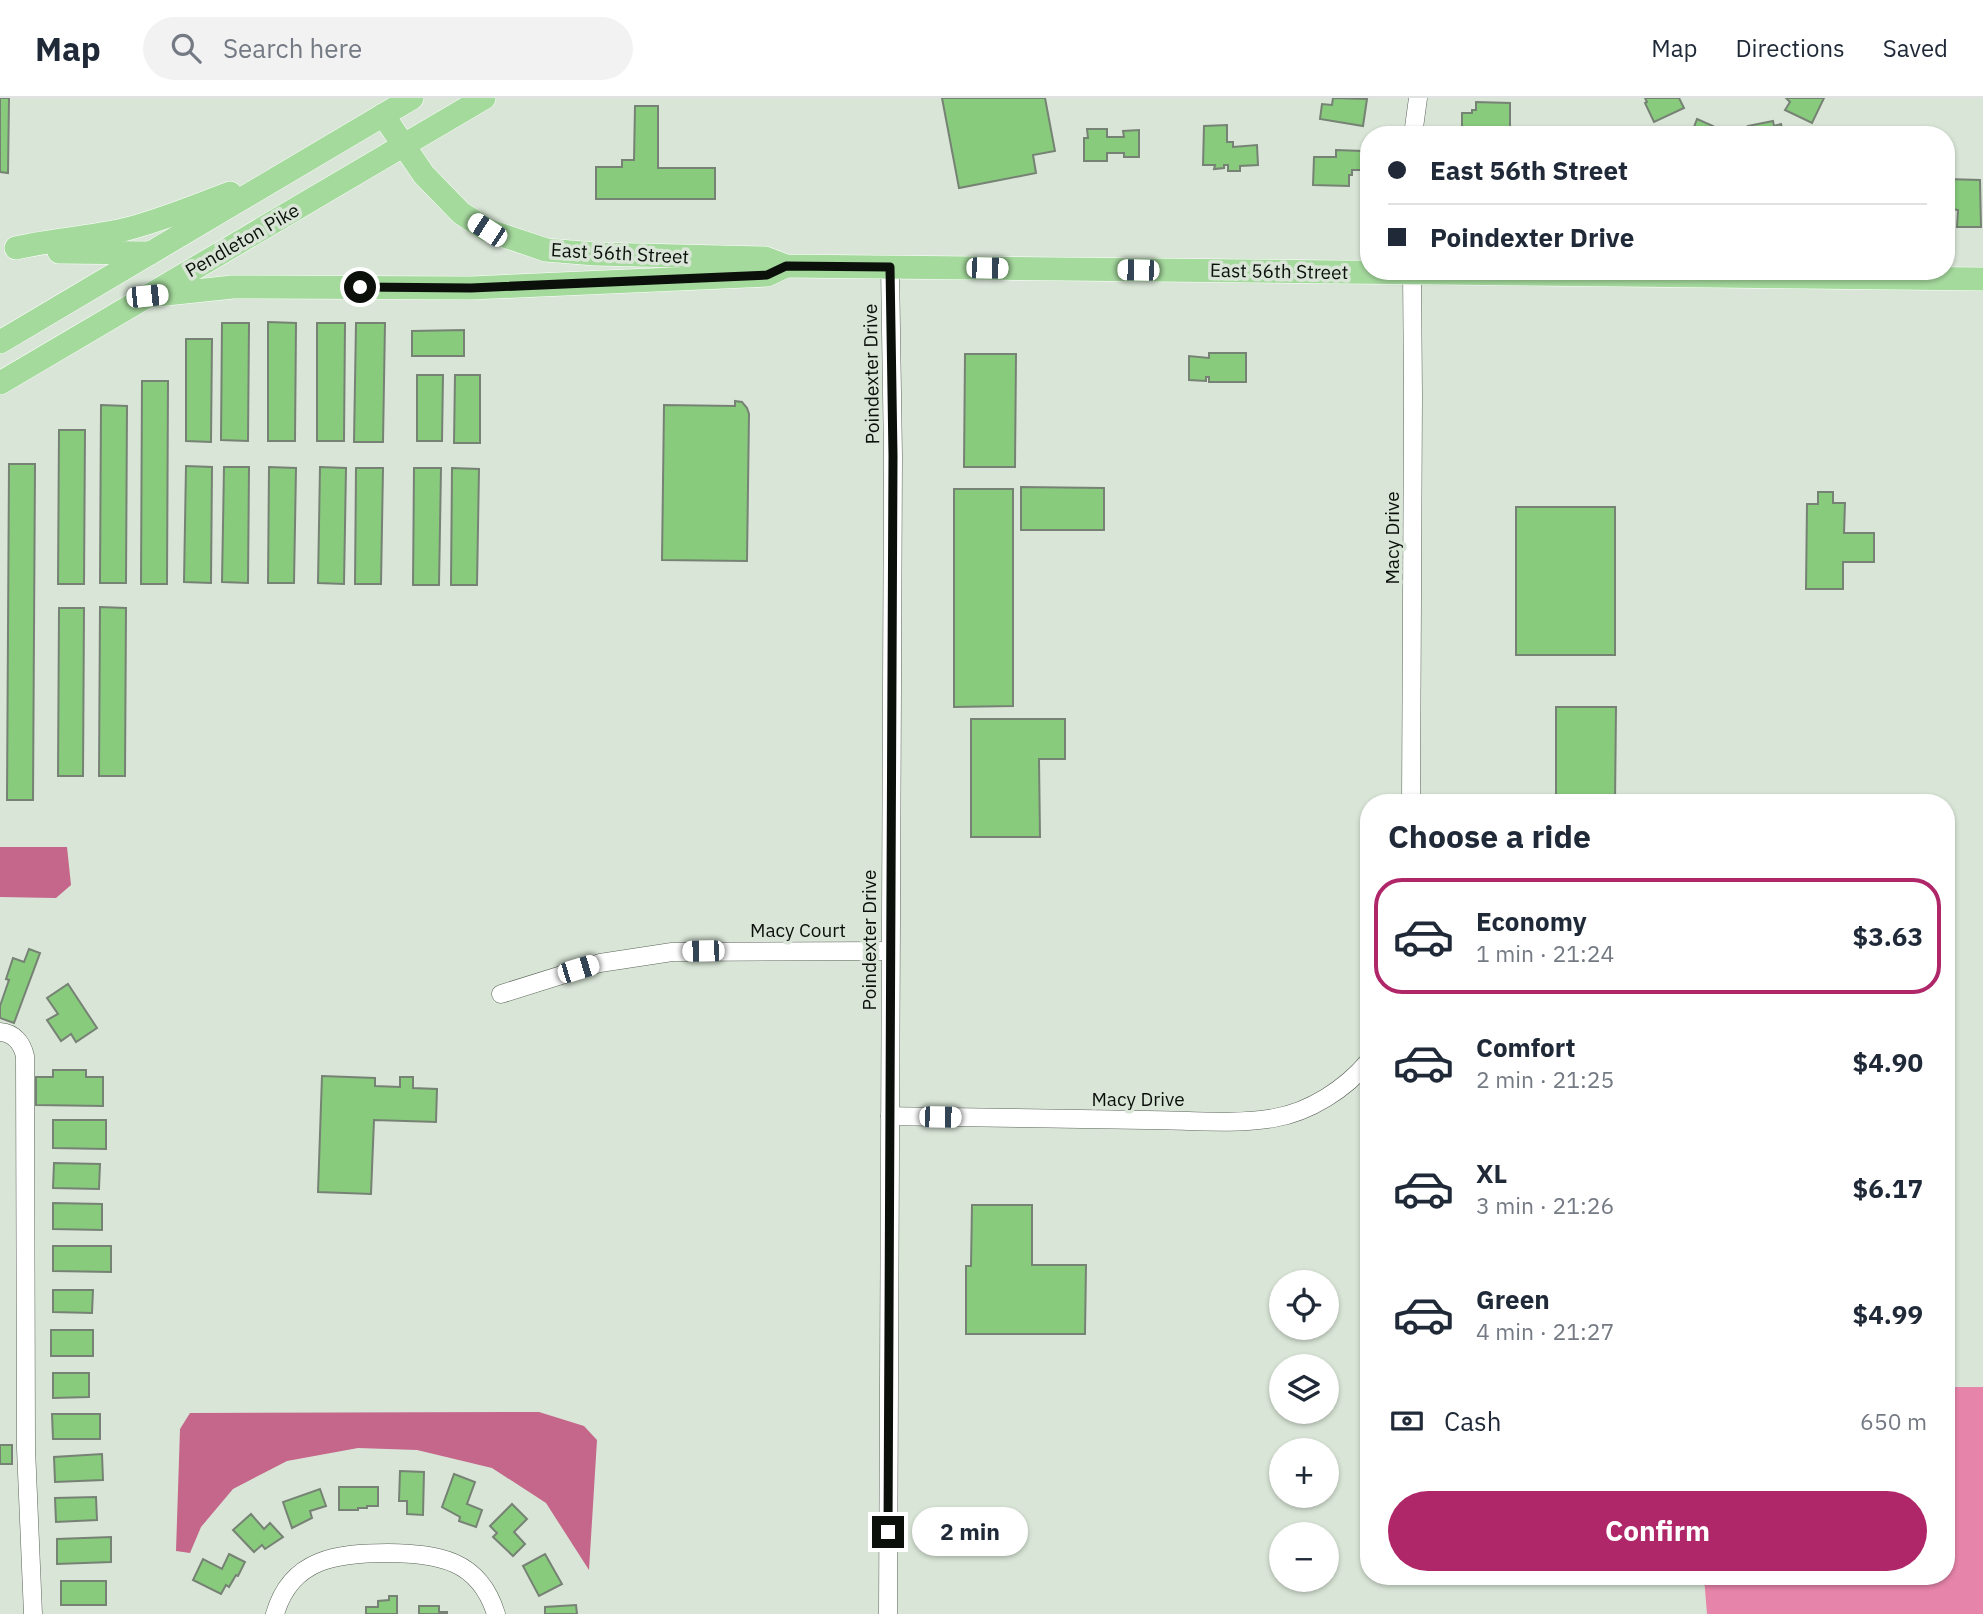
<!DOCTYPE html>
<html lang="en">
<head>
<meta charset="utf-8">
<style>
  body { margin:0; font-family:"IBM Plex Sans",sans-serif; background:#f2f2f3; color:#1f2937; height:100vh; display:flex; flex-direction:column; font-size:26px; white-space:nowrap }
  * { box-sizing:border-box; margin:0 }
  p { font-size:23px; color:#747a83 }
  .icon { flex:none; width:38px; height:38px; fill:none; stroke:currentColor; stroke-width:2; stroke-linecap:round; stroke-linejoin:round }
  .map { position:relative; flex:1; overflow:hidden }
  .details { position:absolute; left:1360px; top:696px; width:595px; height:791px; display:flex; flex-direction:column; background:#fff; border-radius:28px; box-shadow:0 2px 5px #0004 }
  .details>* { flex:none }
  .guide { position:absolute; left:1360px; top:28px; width:595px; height:154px; border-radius:28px; box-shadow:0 2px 5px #0004; display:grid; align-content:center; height:154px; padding:0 28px; background:#fff }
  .tools { position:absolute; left:1269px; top:1172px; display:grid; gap:14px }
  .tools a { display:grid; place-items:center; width:70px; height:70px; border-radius:50%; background:#fff; box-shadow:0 2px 5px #0004; font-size:35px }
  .end { position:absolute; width:32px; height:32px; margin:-16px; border:9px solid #0b100b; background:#fff; box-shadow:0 0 0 4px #fff }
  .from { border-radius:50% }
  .bubble { position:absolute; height:49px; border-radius:24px; background:#fff; box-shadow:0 2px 5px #0004; font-size:23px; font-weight:700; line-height:49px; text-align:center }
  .car { position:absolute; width:21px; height:42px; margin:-21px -10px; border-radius:9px; box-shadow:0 0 5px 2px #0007; background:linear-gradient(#fff 24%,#345 0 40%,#fff 0 76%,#345 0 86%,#fff 0) }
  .guide b { display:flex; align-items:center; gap:24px; height:66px; font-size:26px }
  .guide b+b { border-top:2px solid #e0e1e3 }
  .guide i { width:18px; height:18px; background:#1f2937 }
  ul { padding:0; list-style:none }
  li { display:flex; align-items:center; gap:21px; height:116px; margin:0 14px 10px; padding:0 14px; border:4px solid transparent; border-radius:28px }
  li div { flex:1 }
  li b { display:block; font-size:26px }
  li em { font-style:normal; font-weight:700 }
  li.selected { border-color:#b02769 }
  li>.icon { width:63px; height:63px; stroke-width:1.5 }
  h2 { padding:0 28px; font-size:32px; line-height:84px }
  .pay { display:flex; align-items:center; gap:18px; height:77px; padding:0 28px; font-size:26px }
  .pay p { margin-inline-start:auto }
  .button { display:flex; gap:14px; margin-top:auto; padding:14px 28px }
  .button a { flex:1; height:80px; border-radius:42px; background:#b02769; color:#fff; font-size:28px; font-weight:700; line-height:80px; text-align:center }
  header { display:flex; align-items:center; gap:42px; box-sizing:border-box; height:98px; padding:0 35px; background:#fff; border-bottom:2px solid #e0e1e3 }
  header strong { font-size:33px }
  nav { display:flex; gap:38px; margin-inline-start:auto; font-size:24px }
  .search { width:490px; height:63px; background:#f2f2f3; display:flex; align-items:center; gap:18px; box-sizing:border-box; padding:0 24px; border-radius:38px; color:#747a83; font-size:26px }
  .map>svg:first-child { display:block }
</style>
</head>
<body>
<header>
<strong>Map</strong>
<div class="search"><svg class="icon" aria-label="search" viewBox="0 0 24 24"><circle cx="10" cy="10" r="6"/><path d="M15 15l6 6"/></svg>Search here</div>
<nav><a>Map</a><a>Directions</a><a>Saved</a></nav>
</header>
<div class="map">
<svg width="1983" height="1516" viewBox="0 0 1983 1516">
  <rect width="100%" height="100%" fill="#d9e6d7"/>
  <polygon fill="#e784aa" points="1946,1289 1983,1289 1983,1516 1707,1516 1704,1479 1946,1479"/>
  <g fill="#c5668b">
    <polygon points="0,749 67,749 71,787 56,800 0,799"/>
    <polygon points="539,1314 584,1328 597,1342 589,1472 546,1405 492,1370 417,1352 358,1350 287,1363 233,1391 201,1429 190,1455 176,1453 180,1331 190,1315"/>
  </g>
  <g fill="#88cb7d" stroke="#768274" stroke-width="2">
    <polygon points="0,0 9,0 8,75 0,74"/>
    <polygon points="942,0 1045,0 1055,53 1033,57 1036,75 959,90"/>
    <polygon points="1333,0 1367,1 1363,28 1320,21 1322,6 1332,7"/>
    <polygon points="1645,0 1679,0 1684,10 1654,24 1645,5 1647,4"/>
    <polygon points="1786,0 1824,0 1812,25 1785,12 1790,4"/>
    <polygon points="1476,4 1510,5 1510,34 1462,33 1462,15 1472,15 1472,12 1476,12"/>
    <polygon points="635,8 658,8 658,70 715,70 715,101 596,101 596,69 622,69 622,62 634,62"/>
    <polygon points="1697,21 1713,28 1710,37 1691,37"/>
    <polygon points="1773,23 1774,28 1781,26 1784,37 1744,37 1743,33 1749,31 1748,28"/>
    <polygon points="1227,27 1227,44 1233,44 1233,49 1257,47 1258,67 1240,68 1240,73 1228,73 1228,67 1224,67 1224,70 1214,71 1215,67 1203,67 1204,28"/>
    <polygon points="1087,31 1107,31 1107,39 1124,39 1123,33 1139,32 1139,59 1124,59 1124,55 1107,55 1107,63 1084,63 1084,40 1088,40"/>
    <polygon points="1336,52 1363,53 1363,72 1352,72 1352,77 1349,77 1349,88 1313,87 1314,59 1336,59"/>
    <polygon points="1946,81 1980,82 1981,129 1957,129 1958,112 1946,110"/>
    <polygon points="268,224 296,225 295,343 268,343"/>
    <polygon points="222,225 249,225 248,343 221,342"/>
    <polygon points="317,225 345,225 344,343 317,343"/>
    <polygon points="356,225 385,225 383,344 354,344"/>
    <polygon points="464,232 464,258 412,258 412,233"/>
    <polygon points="186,241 212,241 211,344 186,343"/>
    <polygon points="1209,255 1246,255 1246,284 1209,284 1209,279 1206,279 1206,283 1189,282 1189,258 1209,260"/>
    <polygon points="965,256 1016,256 1015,369 964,369"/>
    <polygon points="417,277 443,277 442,343 417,343"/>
    <polygon points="455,277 480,277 480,345 454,345"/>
    <polygon points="142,283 168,283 167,486 141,486"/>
    <polygon points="735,303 742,304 747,310 749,316 747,463 662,462 664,307 735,308"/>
    <polygon points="101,307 127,308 126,485 100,485"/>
    <polygon points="59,332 85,332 84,486 58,486"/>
    <polygon points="9,366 35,366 33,702 7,702"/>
    <polygon points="186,368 212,369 211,485 184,484"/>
    <polygon points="224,369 249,369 248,485 222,484"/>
    <polygon points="269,369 296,370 294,485 268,485"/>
    <polygon points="320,369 346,370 344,486 318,485"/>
    <polygon points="356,370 383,370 381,486 355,486"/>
    <polygon points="414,370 441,370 439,487 413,487"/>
    <polygon points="452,370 479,371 477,487 451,487"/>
    <polygon points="1021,389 1104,390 1104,432 1021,432"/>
    <polygon points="954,391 1013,391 1013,608 954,609"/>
    <polygon points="1818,394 1833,394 1833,405 1845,405 1844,435 1874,435 1874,464 1843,464 1843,491 1806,491 1807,406 1818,406"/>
    <rect x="1516" y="409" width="99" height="148"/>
    <polygon points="100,509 126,510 125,678 99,678"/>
    <polygon points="59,510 84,510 83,678 58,678"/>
    <polygon points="1556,609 1616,609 1615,705 1556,705"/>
    <polygon points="971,621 1065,621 1065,661 1039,661 1040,739 971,739"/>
    <polygon points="29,851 40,855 14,925 0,920 0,908 9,882 6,881 13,860 24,864"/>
    <polygon points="68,886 97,930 76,944 71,936 61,943 47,922 58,916 47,900"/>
    <polygon points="53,972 86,972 86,979 103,979 103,1008 36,1007 36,979 53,979"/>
    <polygon points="322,978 375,980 375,988 400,989 400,979 413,979 413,990 437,991 436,1024 374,1022 371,1096 318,1094"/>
    <polygon points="53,1022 106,1022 106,1051 53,1050"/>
    <polygon points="54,1065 100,1066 99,1091 53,1090"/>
    <polygon points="53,1105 102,1106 102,1132 53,1131"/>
    <polygon points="972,1107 1032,1107 1032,1167 1086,1167 1085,1236 966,1236 966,1168 971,1168"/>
    <polygon points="53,1148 111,1148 111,1174 53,1173"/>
    <polygon points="53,1192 93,1192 92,1215 53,1214"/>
    <rect x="51" y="1232" width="42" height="26"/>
    <polygon points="53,1275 89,1275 89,1299 53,1300"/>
    <polygon points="52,1316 100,1316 100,1341 53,1341"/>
    <rect x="0" y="1347" width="12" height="19"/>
    <polygon points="102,1356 103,1382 55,1384 54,1359"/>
    <polygon points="400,1373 424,1374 423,1417 407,1416 407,1403 399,1403"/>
    <polygon points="454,1376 475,1384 467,1406 482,1412 476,1429 459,1423 460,1419 442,1409"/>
    <polygon points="339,1389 378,1389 378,1408 367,1408 367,1410 358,1410 358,1412 339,1412"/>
    <polygon points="320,1391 326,1408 310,1413 312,1420 292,1430 283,1404"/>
    <polygon points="96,1399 97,1422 56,1424 55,1400"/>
    <polygon points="512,1406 527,1421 514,1434 525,1446 513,1458 493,1439 497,1435 490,1428"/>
    <polygon points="251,1416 264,1431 270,1425 283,1439 265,1451 262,1447 254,1454 233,1432"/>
    <polygon points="111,1439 111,1464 57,1466 57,1441"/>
    <polygon points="229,1456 245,1464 238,1478 236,1477 229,1489 226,1487 221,1496 193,1482 203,1461 222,1471"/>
    <polygon points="545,1456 562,1486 539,1498 523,1468"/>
    <rect x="61" y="1483" width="45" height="24"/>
    <polygon points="389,1498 397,1498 397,1516 366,1516 366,1509 378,1509 378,1503 389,1502"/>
    <polygon points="576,1507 577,1516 545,1516 545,1509"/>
    <polygon points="419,1508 439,1508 439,1514 447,1514 447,1516 419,1516"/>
  </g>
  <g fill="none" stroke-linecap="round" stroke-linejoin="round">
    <defs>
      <g id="minor">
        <polyline points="1413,37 1418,0"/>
        <polyline points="1411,705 1413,298 1412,173"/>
        <polyline points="501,896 600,865 672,854 890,853"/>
        <path d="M0 934C14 935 22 945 25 958L26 1350 33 1516"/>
        <path d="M890 1018C975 1020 1060 1021 1146 1022 1187 1022 1232 1027 1274 1020 1310 1014 1345 991 1368 964"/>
        <path d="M275 1516C291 1460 338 1455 388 1455 438 1456 479 1461 496 1516"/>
        <polyline points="888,1516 893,358 890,169"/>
      </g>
      <g id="major">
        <polyline points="383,17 424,77 461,115 487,132 546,152 595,156 765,160 786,168 1983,181"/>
        <path d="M16 150C51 142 87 140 123 132 160 123 195 108 230 95"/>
        <polyline points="59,154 150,155"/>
        <polyline points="147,198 233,189 471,190 767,177 786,168"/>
        <polyline points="0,244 412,0"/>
        <polyline points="0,285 484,0"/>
      </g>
    </defs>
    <use href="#minor" stroke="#596457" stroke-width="19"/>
    <use href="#major" stroke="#fff" stroke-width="24"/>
    <use href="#minor" stroke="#fff" stroke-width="18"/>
    <use href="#major" stroke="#a5da9d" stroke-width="23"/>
  </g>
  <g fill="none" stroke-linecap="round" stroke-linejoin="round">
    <polyline stroke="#0b100b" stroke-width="9" points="360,189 471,190 767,177 786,168 890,169 893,358 888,1434"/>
  </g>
  <g text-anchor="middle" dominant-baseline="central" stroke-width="7" stroke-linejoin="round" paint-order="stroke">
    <g font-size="19" fill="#0b100b" stroke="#d9e6d7">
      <text transform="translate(242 142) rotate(-30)">Pendleton Pike</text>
      <text transform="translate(620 155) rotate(3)">East 56th Street</text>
      <text transform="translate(1279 173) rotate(1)">East 56th Street</text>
      <text transform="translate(871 276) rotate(-91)">Poindexter Drive</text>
      <text transform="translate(1392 440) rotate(-90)">Macy Drive</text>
      <text x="798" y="832">Macy Court</text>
      <text transform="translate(869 842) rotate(-90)">Poindexter Drive</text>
      <text x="1138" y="1001">Macy Drive</text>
    </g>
  </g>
</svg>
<div class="tools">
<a><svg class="icon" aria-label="locate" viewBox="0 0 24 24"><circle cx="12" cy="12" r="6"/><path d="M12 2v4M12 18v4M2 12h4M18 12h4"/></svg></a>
<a><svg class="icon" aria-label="layers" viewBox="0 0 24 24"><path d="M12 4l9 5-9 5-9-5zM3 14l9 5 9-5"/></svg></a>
<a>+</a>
<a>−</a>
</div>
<i class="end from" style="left:360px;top:189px"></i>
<i class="end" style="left:888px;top:1434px"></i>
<div class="bubble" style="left:912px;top:1409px;width:116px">2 min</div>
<i class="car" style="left:487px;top:132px;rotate:303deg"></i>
<i class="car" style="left:987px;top:170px;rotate:91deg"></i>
<i class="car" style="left:1138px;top:172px;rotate:271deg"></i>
<i class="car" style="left:147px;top:198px;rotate:84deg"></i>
<i class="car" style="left:703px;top:853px;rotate:269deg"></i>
<i class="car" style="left:578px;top:871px;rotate:73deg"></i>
<i class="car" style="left:940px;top:1019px;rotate:91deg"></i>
<div class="guide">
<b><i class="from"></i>East 56th Street</b>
<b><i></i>Poindexter Drive</b>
</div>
<section class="details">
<h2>Choose a ride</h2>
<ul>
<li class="selected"><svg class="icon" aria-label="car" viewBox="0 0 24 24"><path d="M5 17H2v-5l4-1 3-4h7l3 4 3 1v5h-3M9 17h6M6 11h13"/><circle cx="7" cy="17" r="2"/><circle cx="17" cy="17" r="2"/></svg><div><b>Economy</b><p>1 min · 21:24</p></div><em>$3.63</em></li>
<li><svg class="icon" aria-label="car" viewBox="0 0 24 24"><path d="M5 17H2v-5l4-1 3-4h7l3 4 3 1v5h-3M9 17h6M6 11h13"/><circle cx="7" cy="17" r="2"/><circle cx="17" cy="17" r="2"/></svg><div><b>Comfort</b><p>2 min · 21:25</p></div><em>$4.90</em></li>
<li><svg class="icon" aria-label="car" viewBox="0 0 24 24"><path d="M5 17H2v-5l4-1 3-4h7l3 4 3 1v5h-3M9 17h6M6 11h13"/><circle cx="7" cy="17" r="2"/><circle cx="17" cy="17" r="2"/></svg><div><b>XL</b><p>3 min · 21:26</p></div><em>$6.17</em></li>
<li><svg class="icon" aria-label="car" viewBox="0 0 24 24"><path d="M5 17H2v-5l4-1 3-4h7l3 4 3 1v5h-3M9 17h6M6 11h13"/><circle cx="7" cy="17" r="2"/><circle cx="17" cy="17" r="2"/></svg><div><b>Green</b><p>4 min · 21:27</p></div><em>$4.99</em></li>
</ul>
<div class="pay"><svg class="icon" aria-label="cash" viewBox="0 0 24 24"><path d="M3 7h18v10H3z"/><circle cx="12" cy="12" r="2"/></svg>Cash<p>650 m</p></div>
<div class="button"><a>Confirm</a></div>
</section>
</div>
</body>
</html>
